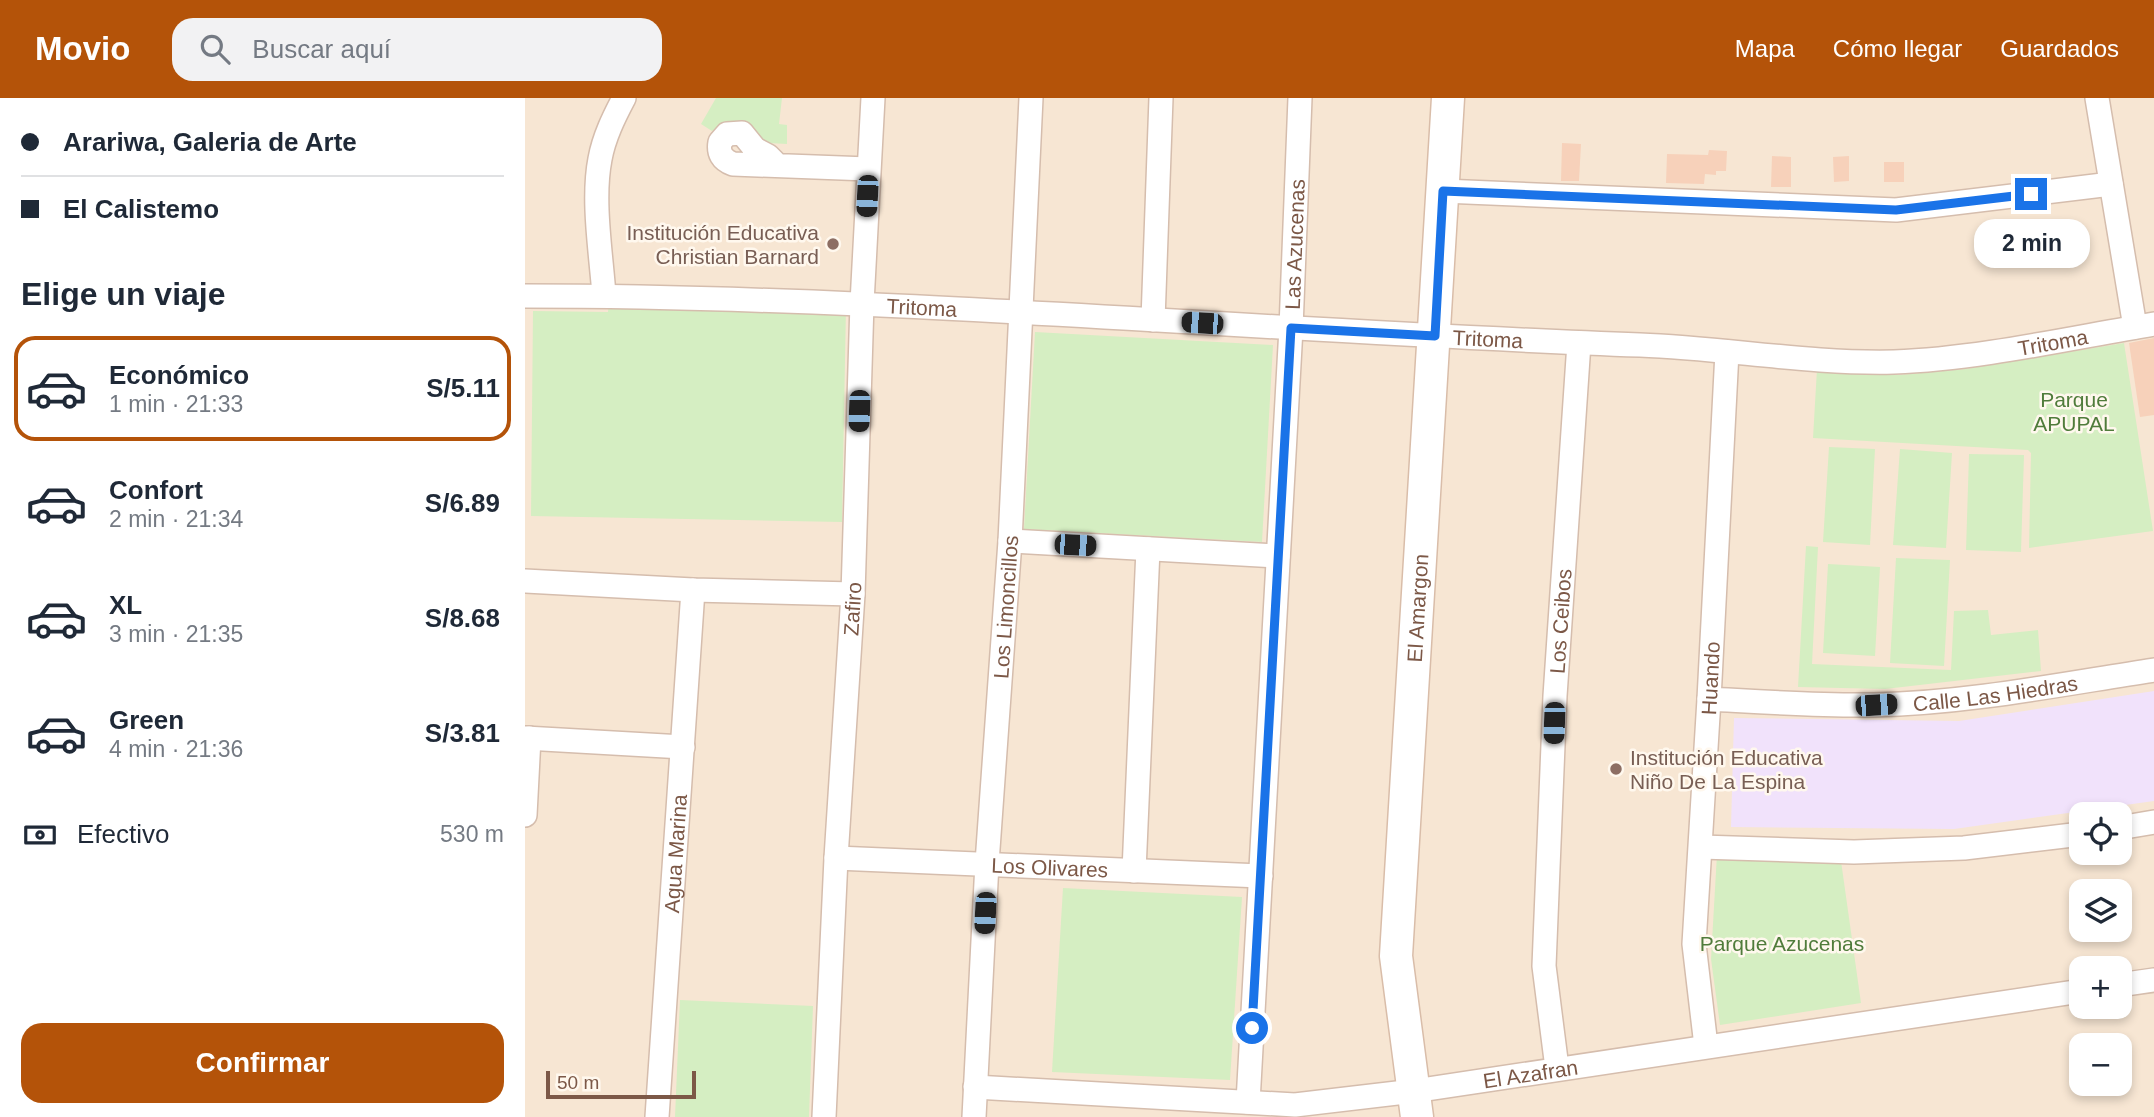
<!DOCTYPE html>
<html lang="es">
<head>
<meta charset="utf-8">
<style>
  body { margin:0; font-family:Helvetica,sans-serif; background:#f2f2f3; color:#1f2937; height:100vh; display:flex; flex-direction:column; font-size:26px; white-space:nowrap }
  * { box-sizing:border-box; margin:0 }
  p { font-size:23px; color:#747a83 }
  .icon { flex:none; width:38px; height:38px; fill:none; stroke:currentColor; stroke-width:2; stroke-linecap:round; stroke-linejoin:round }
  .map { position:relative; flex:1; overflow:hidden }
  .side { display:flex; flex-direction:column; background:#fff; width:525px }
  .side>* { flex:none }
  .guide { display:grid; align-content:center; height:154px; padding:0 21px; background:#fff }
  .buttons { position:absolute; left:1544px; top:704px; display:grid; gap:14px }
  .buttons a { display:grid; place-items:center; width:63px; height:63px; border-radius:14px; background:#fff; box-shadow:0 4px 10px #0003; font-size:35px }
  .scale { position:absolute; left:21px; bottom:18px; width:150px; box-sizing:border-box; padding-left:7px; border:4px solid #7c5847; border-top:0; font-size:19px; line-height:24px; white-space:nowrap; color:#7c5847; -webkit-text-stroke:5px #fff8ee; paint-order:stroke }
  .end { position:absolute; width:32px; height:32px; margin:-16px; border:9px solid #1a73e8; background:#fff; box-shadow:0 0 0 4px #fff }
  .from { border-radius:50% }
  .bubble { position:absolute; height:49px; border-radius:21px; background:#fff; box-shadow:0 4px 10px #0003; font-size:23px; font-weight:700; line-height:49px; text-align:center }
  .car { position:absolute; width:21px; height:42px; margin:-21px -10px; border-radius:9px; box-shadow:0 0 5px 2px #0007; background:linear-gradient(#222 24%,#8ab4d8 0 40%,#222 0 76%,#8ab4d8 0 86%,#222 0) }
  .guide b { display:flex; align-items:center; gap:24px; height:66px; font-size:26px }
  .guide b+b { border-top:2px solid #e0e1e3 }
  .guide i { width:18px; height:18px; background:#1f2937 }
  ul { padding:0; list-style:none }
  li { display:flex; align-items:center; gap:21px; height:105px; margin:0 14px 10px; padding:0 7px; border:4px solid transparent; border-radius:21px }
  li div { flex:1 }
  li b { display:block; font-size:26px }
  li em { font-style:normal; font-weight:700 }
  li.on { border-color:#b45309 }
  li>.icon { width:63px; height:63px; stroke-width:1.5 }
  h2 { padding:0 21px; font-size:32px; line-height:84px }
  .pay { display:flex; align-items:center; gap:18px; height:77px; padding:0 21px; font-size:26px }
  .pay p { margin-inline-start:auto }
  .cta { display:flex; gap:14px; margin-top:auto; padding:14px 21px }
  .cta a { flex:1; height:80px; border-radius:21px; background:#b45309; color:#fff; font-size:28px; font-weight:700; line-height:80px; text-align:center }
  header { display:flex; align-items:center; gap:42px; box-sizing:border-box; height:98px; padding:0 35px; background:#b45309; color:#fff }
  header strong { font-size:33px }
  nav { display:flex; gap:38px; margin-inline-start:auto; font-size:24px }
  .search { width:490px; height:63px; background:#f2f2f3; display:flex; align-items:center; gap:18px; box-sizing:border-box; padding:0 24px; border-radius:21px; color:#747a83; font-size:26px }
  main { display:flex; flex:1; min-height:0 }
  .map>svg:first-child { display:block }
</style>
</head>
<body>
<header>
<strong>Movio</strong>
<div class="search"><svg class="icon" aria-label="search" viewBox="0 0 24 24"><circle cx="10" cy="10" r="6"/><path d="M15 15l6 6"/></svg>Buscar aquí</div>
<nav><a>Mapa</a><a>Cómo llegar</a><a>Guardados</a></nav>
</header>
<main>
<section class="side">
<div class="guide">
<b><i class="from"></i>Arariwa, Galeria de Arte</b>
<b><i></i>El Calistemo</b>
</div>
<h2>Elige un viaje</h2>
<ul>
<li class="on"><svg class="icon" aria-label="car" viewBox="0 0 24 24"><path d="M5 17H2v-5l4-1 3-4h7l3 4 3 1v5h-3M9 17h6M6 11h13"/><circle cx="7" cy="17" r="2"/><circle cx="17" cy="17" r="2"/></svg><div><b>Económico</b><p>1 min · 21:33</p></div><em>S/5.11</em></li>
<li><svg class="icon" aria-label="car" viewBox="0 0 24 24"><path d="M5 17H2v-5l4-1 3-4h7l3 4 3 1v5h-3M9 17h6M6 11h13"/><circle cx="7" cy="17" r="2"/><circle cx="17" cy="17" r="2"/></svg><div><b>Confort</b><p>2 min · 21:34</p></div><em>S/6.89</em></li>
<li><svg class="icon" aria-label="car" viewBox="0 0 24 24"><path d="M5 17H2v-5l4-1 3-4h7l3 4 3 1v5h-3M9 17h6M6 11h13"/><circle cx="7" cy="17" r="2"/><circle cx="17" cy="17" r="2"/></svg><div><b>XL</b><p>3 min · 21:35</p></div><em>S/8.68</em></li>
<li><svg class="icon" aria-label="car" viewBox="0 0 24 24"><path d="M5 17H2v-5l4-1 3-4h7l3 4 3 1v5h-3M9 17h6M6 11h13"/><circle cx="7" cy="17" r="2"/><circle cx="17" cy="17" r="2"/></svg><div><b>Green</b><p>4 min · 21:36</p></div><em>S/3.81</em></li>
</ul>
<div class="pay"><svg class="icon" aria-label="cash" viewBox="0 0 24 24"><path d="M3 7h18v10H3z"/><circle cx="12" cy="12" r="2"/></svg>Efectivo<p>530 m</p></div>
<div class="cta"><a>Confirmar</a></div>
</section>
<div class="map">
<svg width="1629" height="1019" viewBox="0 0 1629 1019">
  <rect width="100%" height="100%" fill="#fff4e6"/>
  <path fill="#f7e6d3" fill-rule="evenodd" d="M0 0H1629V1019H0ZM1556 716H1594V754H1556ZM1556 793H1594V831H1556ZM1556 870H1594V908H1556ZM1556 947H1594V985H1556Z"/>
  <polygon fill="#f1e2fb" points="1629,593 1629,703 1429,731 1206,729 1209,620 1434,623"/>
  <g fill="#d5eec2">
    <polygon points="191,0 257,0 254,26 262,27 262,46 243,45 217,25 202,23 187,33 176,26"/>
    <polygon points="84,202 321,208 317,424 6,418 8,213 83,214"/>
    <polygon points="510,234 748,247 737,444 499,431"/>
    <polygon points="1599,245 1628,433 1504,450 1506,355 1503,352 1288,340 1292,271 1374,277 1441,271"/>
    <polygon points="1304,349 1350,351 1345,447 1298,444"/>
    <polygon points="1375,351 1427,355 1421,450 1368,447"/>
    <polygon points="1444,356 1499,357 1496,454 1441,452"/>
    <polygon points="1281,448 1293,449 1287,566 1426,572 1429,513 1463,512 1466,537 1513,532 1516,573 1360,591 1273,589"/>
    <polygon points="1371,460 1425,462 1419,568 1365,565"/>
    <polygon points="1303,466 1355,469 1350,558 1298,555"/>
    <polygon points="1192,756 1316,763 1336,905 1195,927 1186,861"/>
    <polygon points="538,790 717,799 705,982 527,974"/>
    <polygon points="155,902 288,908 284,1019 150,1019"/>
  </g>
  <g fill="#f7d1ba">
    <polygon points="1037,45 1056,46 1054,83 1036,83"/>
    <polygon points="1184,52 1202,53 1201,73 1191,73 1191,77 1180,76 1179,86 1141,85 1142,56 1183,57"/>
    <polygon points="1247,58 1266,59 1266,89 1246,89"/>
    <polygon points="1324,58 1324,83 1309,84 1308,59"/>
    <rect x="1359" y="64" width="20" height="20"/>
    <polygon points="1629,240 1629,317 1615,319 1604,245"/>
  </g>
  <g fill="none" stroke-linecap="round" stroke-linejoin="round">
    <defs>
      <g id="street">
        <polyline points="1572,0 1610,229"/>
        <path d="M252 67 243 58 230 51 217 35 202 36 195 44C193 55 197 62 208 66L343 71"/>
        <polyline points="918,93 1371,112 1586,86"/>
        <path d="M79 197C76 155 67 102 75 61 79 39 89 19 99 0"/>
        <path id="s1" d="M0 198C372 198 743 234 1115 247 1200 250 1284 266 1369 264 1453 261 1545 240 1629 226"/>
        <polyline points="628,222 636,0"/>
        <polyline points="485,443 753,458"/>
        <polyline points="0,483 168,492 328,496"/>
        <path id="s2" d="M1184 601C1239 604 1294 608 1349 607 1443 605 1537 586 1629 572"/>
        <polyline points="0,640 158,649"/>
        <polyline points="0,717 4,640"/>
        <polyline points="1594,730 1629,724"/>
        <polyline points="1176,749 1329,754 1439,750 1556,736"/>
        <path id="s3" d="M311 760 736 778"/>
        <polyline points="609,773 623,451"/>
        <polyline points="1594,887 1629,882"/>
        <path id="s4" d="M1181 948 1169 846 1184 601 1202 254"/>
        <path id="s5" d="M1032 970 1019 868 1030 598 1054 245"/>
        <path id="s6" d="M450 989 770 1007 889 993 1556 893"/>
        <path id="s7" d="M723 1004 766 230 775 0"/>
        <path id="s8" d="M132 1019 168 492"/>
        <path id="s9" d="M299 1019 311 760 328 496 337 205 348 0"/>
        <path id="s10" d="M449 1019 462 765 485 443 506 0"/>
      </g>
      <g id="secondary">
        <path id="s11" d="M892 1019 871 858 923 0"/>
      </g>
    </defs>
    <use href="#street" stroke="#d5bdad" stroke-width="26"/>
    <use href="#secondary" stroke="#d9bda9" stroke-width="35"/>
    <use href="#street" stroke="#fff" stroke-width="23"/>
    <use href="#secondary" stroke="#fff" stroke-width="32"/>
  </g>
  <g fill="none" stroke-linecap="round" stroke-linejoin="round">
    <polyline stroke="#1a73e8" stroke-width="9" points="727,930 766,230 910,238 918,93 1371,112 1506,96"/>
  </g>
  <g fill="#8d6e63" stroke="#fff8ee" stroke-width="2.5">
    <circle cx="308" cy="146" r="7"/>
    <circle cx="1091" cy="671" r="7"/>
  </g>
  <g text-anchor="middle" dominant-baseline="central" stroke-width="5" stroke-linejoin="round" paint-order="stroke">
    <g font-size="21" fill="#785e54" stroke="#fff8ee" text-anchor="end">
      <text x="294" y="134">Institución Educativa<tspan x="294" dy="24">Christian Barnard</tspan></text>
      <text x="1105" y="659" text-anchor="start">Institución Educativa<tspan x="1105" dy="24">Niño De La Espina</tspan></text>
    </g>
    <g font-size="21" fill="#7c5847" stroke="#fff8ee">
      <text stroke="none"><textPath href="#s7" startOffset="859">Las Azucenas</textPath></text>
      <text stroke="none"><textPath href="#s1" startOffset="397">Tritoma</textPath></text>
      <text stroke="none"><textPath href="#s1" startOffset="964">Tritoma</textPath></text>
      <text stroke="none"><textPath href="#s1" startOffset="1531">Tritoma</textPath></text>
      <text stroke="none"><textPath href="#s9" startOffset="509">Zafiro</textPath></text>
      <text stroke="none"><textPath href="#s10" startOffset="511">Los Limoncillos</textPath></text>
      <text stroke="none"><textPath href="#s11" startOffset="511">El Amargon</textPath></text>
      <text stroke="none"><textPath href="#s5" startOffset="448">Los Ceibos</textPath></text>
      <text stroke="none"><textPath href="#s4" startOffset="369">Huando</textPath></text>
      <text stroke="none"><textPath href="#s2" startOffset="287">Calle Las Hiedras</textPath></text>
      <text stroke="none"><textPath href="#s8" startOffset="264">Agua Marina</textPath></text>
      <text stroke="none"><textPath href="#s3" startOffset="214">Los Olivares</textPath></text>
      <text stroke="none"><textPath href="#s6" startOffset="558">El Azafran</textPath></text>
    </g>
    <g font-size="21" fill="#507c3b" stroke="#fff8ee">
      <text x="1549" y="301">Parque<tspan x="1549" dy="24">APUPAL</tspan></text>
      <text x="1257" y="845">Parque Azucenas</text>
    </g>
  </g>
</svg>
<div class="buttons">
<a><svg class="icon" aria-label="locate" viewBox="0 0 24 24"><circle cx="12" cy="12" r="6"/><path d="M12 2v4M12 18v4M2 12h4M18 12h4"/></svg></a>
<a><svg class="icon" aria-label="layers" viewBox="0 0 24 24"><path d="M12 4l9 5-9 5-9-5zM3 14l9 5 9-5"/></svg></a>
<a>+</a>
<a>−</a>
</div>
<div class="scale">50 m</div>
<i class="end from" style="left:727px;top:930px"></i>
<i class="end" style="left:1506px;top:96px"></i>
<div class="bubble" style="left:1449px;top:121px;width:116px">2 min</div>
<i class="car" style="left:342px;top:98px;rotate:183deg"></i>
<i class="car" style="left:677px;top:225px;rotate:274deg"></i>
<i class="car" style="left:334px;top:313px;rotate:182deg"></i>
<i class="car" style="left:550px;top:447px;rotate:93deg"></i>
<i class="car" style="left:1351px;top:607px;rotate:86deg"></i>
<i class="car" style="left:1029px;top:625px;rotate:182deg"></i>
<i class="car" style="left:460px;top:815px;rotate:183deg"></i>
</div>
</main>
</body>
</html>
